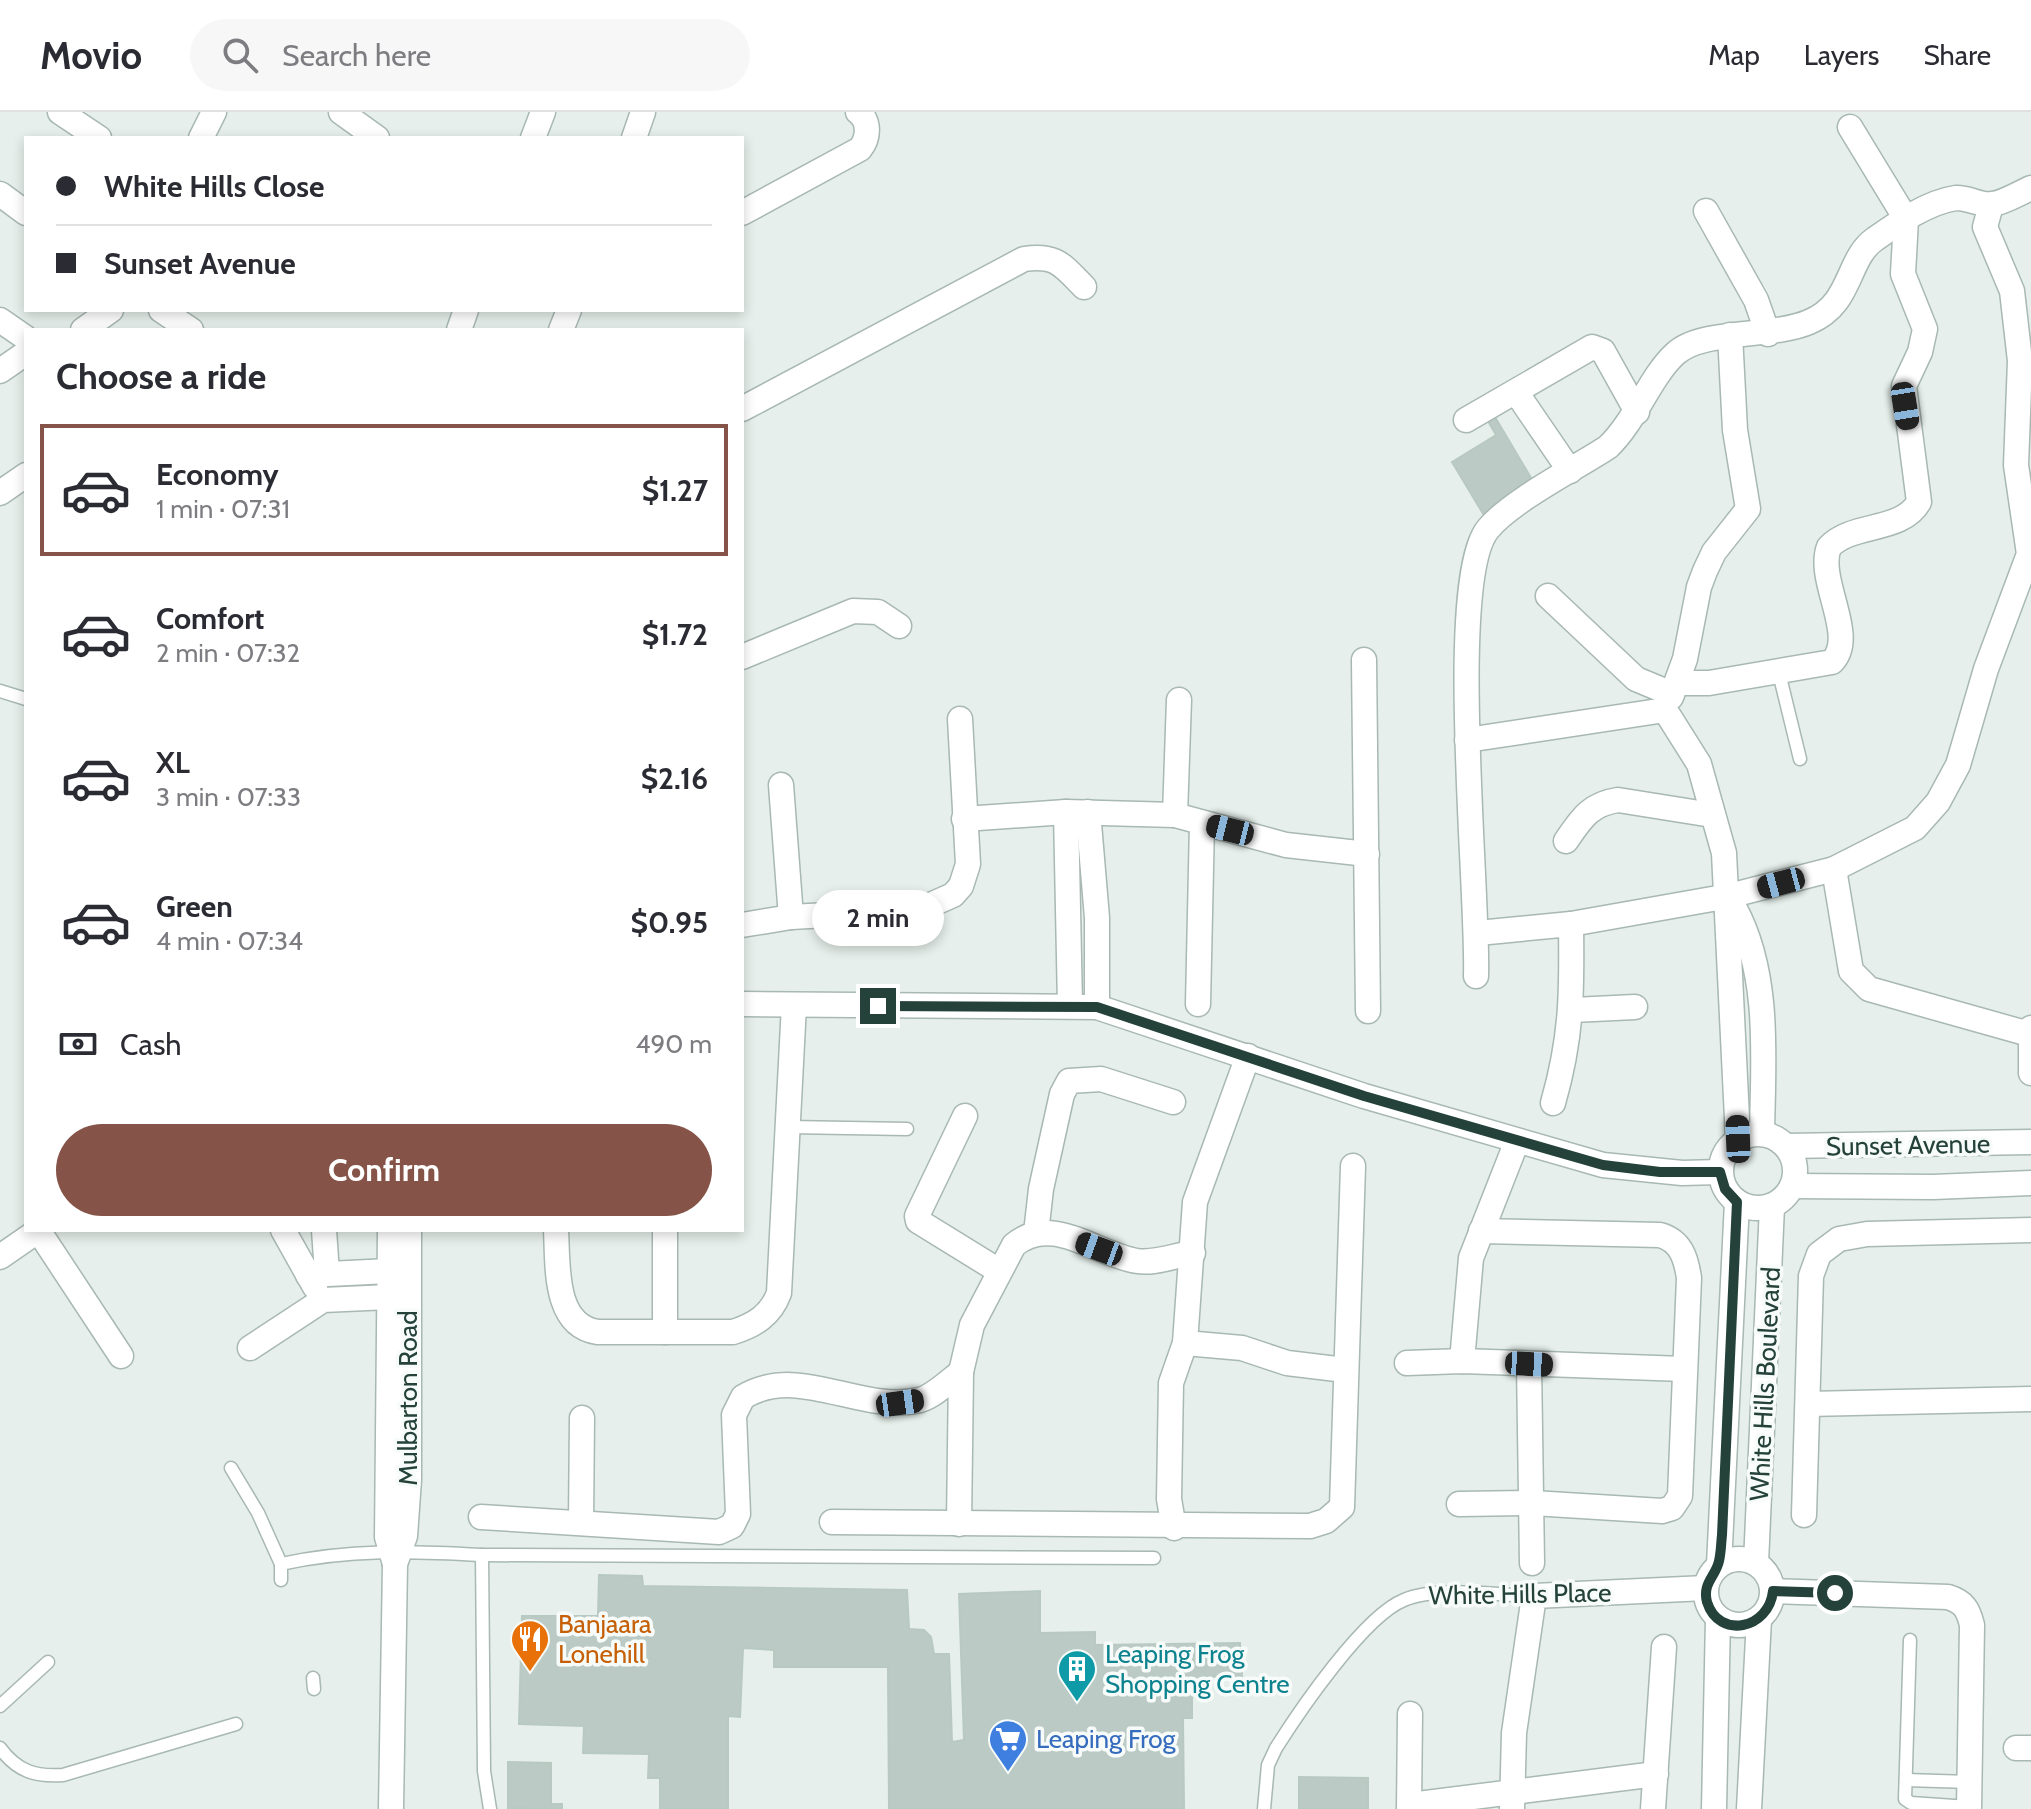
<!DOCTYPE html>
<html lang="en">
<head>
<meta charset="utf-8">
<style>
  body { margin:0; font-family:Cabin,sans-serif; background:#f7f7f7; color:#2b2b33; height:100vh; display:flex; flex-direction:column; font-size:30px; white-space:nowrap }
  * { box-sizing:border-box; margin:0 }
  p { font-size:26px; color:#7c7c81 }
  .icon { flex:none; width:44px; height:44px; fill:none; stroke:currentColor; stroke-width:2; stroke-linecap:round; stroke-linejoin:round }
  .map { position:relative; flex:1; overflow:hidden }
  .drawer { position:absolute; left:24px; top:216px; width:720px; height:904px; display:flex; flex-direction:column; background:#fff; border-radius:0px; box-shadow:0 4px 12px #0003 }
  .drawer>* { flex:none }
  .top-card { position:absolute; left:24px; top:24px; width:720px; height:176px; border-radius:0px; box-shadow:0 4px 12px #0003; display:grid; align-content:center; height:176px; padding:0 32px; background:#fff }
  .end { position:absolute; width:36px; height:36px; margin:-18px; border:10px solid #24423a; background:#fff; box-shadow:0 0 0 4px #fff }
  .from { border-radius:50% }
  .bubble { position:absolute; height:56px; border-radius:28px; background:#fff; box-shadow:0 4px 12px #0003; font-size:26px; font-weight:800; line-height:56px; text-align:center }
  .car { position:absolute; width:24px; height:48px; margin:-24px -12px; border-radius:10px; box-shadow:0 0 6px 2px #0007; background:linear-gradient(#222 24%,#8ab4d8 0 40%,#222 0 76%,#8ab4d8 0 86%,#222 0) }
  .top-card b { display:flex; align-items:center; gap:28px; height:76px; font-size:30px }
  .top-card b+b { border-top:2px solid #e1e1e2 }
  .top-card i { width:20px; height:20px; background:#2b2b33 }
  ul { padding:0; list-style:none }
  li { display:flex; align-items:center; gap:24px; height:132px; margin:0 16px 12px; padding:0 16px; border:4px solid transparent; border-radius:0px }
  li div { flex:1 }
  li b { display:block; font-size:30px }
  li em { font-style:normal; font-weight:800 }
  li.selected { border-color:#855347 }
  li>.icon { width:72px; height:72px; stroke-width:1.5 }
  h2 { padding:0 32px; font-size:36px; line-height:96px }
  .pay { display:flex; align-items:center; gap:20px; height:88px; padding:0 32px; font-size:30px }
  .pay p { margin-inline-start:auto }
  .button { display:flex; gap:16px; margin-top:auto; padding:16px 32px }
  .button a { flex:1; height:92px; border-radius:48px; background:#855347; color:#fff; font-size:32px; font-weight:800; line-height:92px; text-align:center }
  header { display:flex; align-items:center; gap:48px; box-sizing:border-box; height:112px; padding:0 40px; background:#fff; border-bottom:2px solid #e1e1e2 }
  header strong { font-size:38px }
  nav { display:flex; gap:44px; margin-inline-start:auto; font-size:28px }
  .search { width:560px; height:72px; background:#f7f7f7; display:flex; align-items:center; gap:20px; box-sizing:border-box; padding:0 28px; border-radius:44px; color:#7c7c81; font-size:30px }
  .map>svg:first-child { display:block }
</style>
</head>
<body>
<header>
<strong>Movio</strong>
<div class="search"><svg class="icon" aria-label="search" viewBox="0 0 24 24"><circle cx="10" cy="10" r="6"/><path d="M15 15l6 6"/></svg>Search here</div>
<nav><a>Map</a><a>Layers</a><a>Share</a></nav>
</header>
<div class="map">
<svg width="2031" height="1697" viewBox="0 0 2031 1697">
  <rect width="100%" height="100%" fill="#e6efeb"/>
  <g fill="#bbcac4" stroke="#b8c9c2" stroke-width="2">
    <polygon points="1495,305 1534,371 1488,410 1452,350 1496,323 1488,309"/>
    <polygon points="599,1463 642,1464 643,1474 907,1478 909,1517 924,1518 931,1525 934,1542 949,1542 952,1630 964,1628 959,1482 1040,1479 1040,1521 1095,1520 1095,1533 1240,1531 1242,1564 1207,1565 1207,1577 1192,1577 1192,1606 1183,1606 1184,1697 889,1697 888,1555 774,1555 774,1538 743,1536 740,1605 728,1604 728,1697 660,1697 660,1666 648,1666 649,1642 583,1641 584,1614 519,1612 522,1504 598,1504"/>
    <polygon points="508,1650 551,1651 551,1692 562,1692 562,1697 508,1696"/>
    <polygon points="1299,1665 1368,1666 1368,1697 1299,1697"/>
  </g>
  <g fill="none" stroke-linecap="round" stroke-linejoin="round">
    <defs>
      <g id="service">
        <polyline points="1779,561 1800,647"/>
        <polyline points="0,579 26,587"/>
        <polyline points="788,1015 907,1017"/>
        <polyline points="231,1356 258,1401 281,1452"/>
        <polyline points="482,1443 484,1659 490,1697"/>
        <path d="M281 1468V1452C349 1437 413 1439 482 1443L1154 1446"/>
        <polyline points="1910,1528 1905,1687 1911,1691 1969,1695"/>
        <polyline points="313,1566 314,1577"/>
        <polyline points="0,1594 48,1550"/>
        <path d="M0 1636C17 1659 35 1665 63 1663L236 1612"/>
        <polyline points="1906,1668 1970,1670"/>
        <path d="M1264 1697 1268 1653 1276 1636C1300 1598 1364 1504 1404 1488 1437 1474 1498 1483 1534 1484"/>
      </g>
      <g id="minor">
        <polyline points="60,0 99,26"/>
        <polyline points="341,0 377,26"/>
        <polyline points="201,26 214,0"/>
        <polyline points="634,26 643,0"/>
        <polyline points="0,82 26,101"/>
        <polyline points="1706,99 1756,188 1768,222"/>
        <path d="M742 101 860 37C869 26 870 9 858 0"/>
        <polyline points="161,198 191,218"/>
        <polyline points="0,208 26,226"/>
        <polyline points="83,218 111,198"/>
        <polyline points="561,218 569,198"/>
        <polyline points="0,259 26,241"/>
        <polyline points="1516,280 1570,359"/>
        <path d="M742 297 1024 147C1057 142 1063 154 1084 175"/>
        <polyline points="1466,308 1592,235 1603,239 1637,300"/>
        <polyline points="0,381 26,363"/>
        <polyline points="1548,484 1636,567 1672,582"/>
        <polyline points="742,545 853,499 878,500 899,514"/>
        <polyline points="1364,548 1368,899"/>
        <path d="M1677 571H1709L1832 550C1858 524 1816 468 1829 435 1853 410 1901 421 1919 390L1904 274 1920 240 1925 217 1903 162 1906 107 1850 15"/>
        <polyline points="1671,585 1685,547 1699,475 1705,459 1714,440 1748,397 1735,318 1730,223"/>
        <polyline points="1665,598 1699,652 1724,741 1738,1027"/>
        <polyline points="1467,628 1665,598"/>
        <polyline points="781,673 791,805"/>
        <polyline points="1066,700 1070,894"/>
        <polyline points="1088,700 1097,806 1097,895"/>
        <polyline points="1175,703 1179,588"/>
        <polyline points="964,707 1066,700 1175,703 1286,733 1367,742"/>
        <path d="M1566 729C1581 707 1590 692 1618 688L1712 703"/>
        <polyline points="1834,757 1851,859 1869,877 2029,922"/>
        <path d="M1735 797C1771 864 1763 949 1762 1022"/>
        <polyline points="742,813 791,805 919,798 953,783 961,774 968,752 960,607"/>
        <polyline points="1478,821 1571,812 1729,784 1834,757 1915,716 1938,690 1958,653 1986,557 2029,442 2016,353 2020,249 2012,179 1985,115 1991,93"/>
        <path d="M1476 864C1479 782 1446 468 1488 417 1511 389 1576 356 1608 335 1636 308 1650 265 1675 242 1701 217 1772 226 1809 210 1853 192 1846 147 1875 127 1898 111 1928 90 1956 86 1968 85 1980 94 1992 92 2004 91 2019 81 2031 76"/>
        <polyline points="1198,892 1202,711"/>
        <polyline points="1573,898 1635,895"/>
        <polyline points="2031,916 2031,961"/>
        <path d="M1553 991C1572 925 1572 880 1571 812"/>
        <polyline points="965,1004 917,1104 918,1109 999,1159"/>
        <polyline points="38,1118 121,1244"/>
        <polyline points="283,1118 315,1175"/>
        <polyline points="324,1118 327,1161"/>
        <path d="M556 1118C558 1152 553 1214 598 1220H733C755 1213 771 1203 779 1181L794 893"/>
        <polyline points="1036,1121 1041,1077 1062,982 1069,969 1101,967 1173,990"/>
        <polyline points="0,1145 39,1118"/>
        <polyline points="308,1163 389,1159"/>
        <polyline points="665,1220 665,1118"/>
        <polyline points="1185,1231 1242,1236 1287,1251 1345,1258"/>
        <polyline points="250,1236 323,1188 389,1185"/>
        <polyline points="1462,1249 1471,1146 1517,1029"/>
        <polyline points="1407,1251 1462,1249 1684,1257"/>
        <polyline points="1529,1252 1532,1451"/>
        <polyline points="1808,1292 2031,1287"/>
        <path d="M1459 1392 1533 1391 1662 1399 1672 1396 1680 1384 1689 1166C1686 1146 1681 1129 1660 1123L1481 1119"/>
        <polyline points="1804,1403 1811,1164 1819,1142 1839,1127 1867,1122 2031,1118"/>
        <path d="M481 1405 719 1420 732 1414 738 1402 734 1303 743 1285C799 1251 860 1302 920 1288 934 1284 949 1269 961 1260"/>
        <polyline points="581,1410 582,1306"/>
        <polyline points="832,1410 1310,1414 1326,1409 1342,1395 1353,1054"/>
        <path d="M959 1412 961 1260 972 1213 1014 1133C1052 1101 1097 1143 1137 1149 1155 1152 1175 1143 1193 1141"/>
        <polyline points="1174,1416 1169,1387 1171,1271 1185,1231 1195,1090 1248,944"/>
        <path d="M1773 1479 1948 1485C1964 1490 1968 1497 1972 1513L1969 1697"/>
        <polyline points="2016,1636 2031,1636"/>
        <polyline points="1410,1693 1656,1662"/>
        <polyline points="1409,1697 1410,1602"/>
        <polyline points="1512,1697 1514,1621 1534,1484 1706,1476"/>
        <polyline points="1653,1697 1664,1535"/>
      </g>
      <g id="tertiary">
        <polyline points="533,26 543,0"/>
        <polyline points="459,218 466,198"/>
        <polyline points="742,892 1097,895 1364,984 1603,1053 1682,1061 1720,1060"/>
        <circle cx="1758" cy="1059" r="37"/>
        <polyline points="1786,1034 2031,1030"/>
        <polyline points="1792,1074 1933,1075 2031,1071"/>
        <polyline points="390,1118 387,1425 395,1452"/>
        <circle cx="1739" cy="1480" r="33"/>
        <polyline points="1756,1451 1772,1094"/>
        <polyline points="1719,1453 1737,1090"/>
        <polyline points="391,1697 395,1452 405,1424 409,1368 409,1118"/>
        <polyline points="1714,1697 1718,1506"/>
        <polyline points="1749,1697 1759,1507"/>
      </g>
    </defs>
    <use href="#service" stroke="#a8b8b2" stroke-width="15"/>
    <use href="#minor" stroke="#a8b8b2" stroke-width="27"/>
    <use href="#tertiary" stroke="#a8b8b2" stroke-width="27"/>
    <use href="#service" stroke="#fff" stroke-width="12"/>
    <use href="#minor" stroke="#fff" stroke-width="24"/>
    <use href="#tertiary" stroke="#fff" stroke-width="24"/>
  </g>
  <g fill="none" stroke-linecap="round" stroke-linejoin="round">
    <path stroke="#24423a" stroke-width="10" d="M878 894 1097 895 1364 984 1603 1053 1660 1060H1720L1725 1077 1737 1090 1722 1423C1721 1432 1721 1441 1719 1449 1716 1464 1702 1471 1707 1490 1719 1528 1769 1517 1773 1479L1835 1481"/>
  </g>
  <defs>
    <symbol id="restaurant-pin" viewBox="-11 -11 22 30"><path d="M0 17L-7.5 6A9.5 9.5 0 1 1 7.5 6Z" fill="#e8710a" stroke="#f7fbf9"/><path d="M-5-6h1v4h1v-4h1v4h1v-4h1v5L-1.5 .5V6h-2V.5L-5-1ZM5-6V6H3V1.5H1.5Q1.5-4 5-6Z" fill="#fff"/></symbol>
    <symbol id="building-pin" viewBox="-11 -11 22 30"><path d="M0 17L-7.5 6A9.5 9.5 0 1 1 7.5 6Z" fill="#0f9aa8" stroke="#f7fbf9"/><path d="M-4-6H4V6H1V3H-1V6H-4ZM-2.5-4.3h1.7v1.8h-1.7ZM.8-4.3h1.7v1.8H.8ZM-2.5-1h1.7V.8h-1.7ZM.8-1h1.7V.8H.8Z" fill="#fff"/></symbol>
    <symbol id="supermarket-pin" viewBox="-11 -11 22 30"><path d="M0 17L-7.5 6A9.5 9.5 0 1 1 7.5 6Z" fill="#3f7fe0" stroke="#f7fbf9"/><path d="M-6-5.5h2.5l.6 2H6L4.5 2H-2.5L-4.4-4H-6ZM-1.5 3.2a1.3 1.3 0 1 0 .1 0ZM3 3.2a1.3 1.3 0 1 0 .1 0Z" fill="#fff"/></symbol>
  </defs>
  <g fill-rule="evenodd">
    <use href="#restaurant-pin" x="508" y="1505" width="44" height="60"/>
    <use href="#building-pin" x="1055" y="1535" width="44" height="60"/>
    <use href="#supermarket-pin" x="986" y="1605" width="44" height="60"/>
  </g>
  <g text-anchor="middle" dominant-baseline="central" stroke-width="7" stroke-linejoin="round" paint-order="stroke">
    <g font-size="26" fill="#24423a" stroke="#f7fbf9">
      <text transform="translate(1908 1033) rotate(-1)">Sunset Avenue</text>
      <text transform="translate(1765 1272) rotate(-87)">White Hills Boulevard</text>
      <text transform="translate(408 1286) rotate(-90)">Mulbarton Road</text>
      <text transform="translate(1520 1482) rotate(-1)">White Hills Place</text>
    </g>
    <g font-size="26" fill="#c56008" stroke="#f7fbf9" text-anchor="start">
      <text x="558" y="1512">Banjaara<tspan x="558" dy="30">Lonehill</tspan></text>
    </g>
    <g font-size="26" fill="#0d838f" stroke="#f7fbf9" text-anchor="start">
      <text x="1105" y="1542">Leaping Frog<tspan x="1105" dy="30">Shopping Centre</tspan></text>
    </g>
    <g font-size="26" fill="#366cbe" stroke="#f7fbf9" text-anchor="start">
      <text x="1036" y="1627">Leaping Frog</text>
    </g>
  </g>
</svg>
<i class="end from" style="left:1835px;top:1481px"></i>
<i class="end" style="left:878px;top:894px"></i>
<div class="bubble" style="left:812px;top:778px;width:132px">2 min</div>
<i class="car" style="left:1905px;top:294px;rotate:171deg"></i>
<i class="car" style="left:1230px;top:718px;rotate:284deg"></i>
<i class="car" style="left:1781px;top:771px;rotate:255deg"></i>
<i class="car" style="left:1738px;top:1027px;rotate:358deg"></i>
<i class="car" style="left:1099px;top:1137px;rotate:290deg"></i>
<i class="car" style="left:1529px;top:1252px;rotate:93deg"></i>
<i class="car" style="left:900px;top:1291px;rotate:82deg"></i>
<div class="top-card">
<b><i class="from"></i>White Hills Close</b>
<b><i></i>Sunset Avenue</b>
</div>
<section class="drawer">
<h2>Choose a ride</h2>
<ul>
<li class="selected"><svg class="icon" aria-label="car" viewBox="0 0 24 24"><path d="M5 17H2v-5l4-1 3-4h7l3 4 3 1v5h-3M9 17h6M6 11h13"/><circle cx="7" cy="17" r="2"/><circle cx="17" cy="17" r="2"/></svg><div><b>Economy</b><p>1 min · 07:31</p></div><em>$1.27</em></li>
<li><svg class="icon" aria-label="car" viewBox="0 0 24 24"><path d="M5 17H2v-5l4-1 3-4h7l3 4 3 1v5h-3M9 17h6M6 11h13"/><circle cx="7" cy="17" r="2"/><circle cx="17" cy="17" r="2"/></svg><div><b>Comfort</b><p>2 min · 07:32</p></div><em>$1.72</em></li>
<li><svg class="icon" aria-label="car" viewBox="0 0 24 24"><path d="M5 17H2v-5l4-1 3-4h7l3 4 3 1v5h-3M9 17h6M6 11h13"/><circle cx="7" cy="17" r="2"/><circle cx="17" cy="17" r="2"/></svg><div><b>XL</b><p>3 min · 07:33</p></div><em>$2.16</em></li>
<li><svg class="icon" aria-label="car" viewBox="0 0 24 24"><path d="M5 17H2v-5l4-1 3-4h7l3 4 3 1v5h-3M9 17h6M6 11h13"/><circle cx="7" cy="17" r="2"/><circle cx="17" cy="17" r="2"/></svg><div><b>Green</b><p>4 min · 07:34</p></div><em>$0.95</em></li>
</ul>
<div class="pay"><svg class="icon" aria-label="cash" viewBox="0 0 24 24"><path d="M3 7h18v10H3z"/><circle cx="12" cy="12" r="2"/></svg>Cash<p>490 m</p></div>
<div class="button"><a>Confirm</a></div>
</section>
</div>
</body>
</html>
